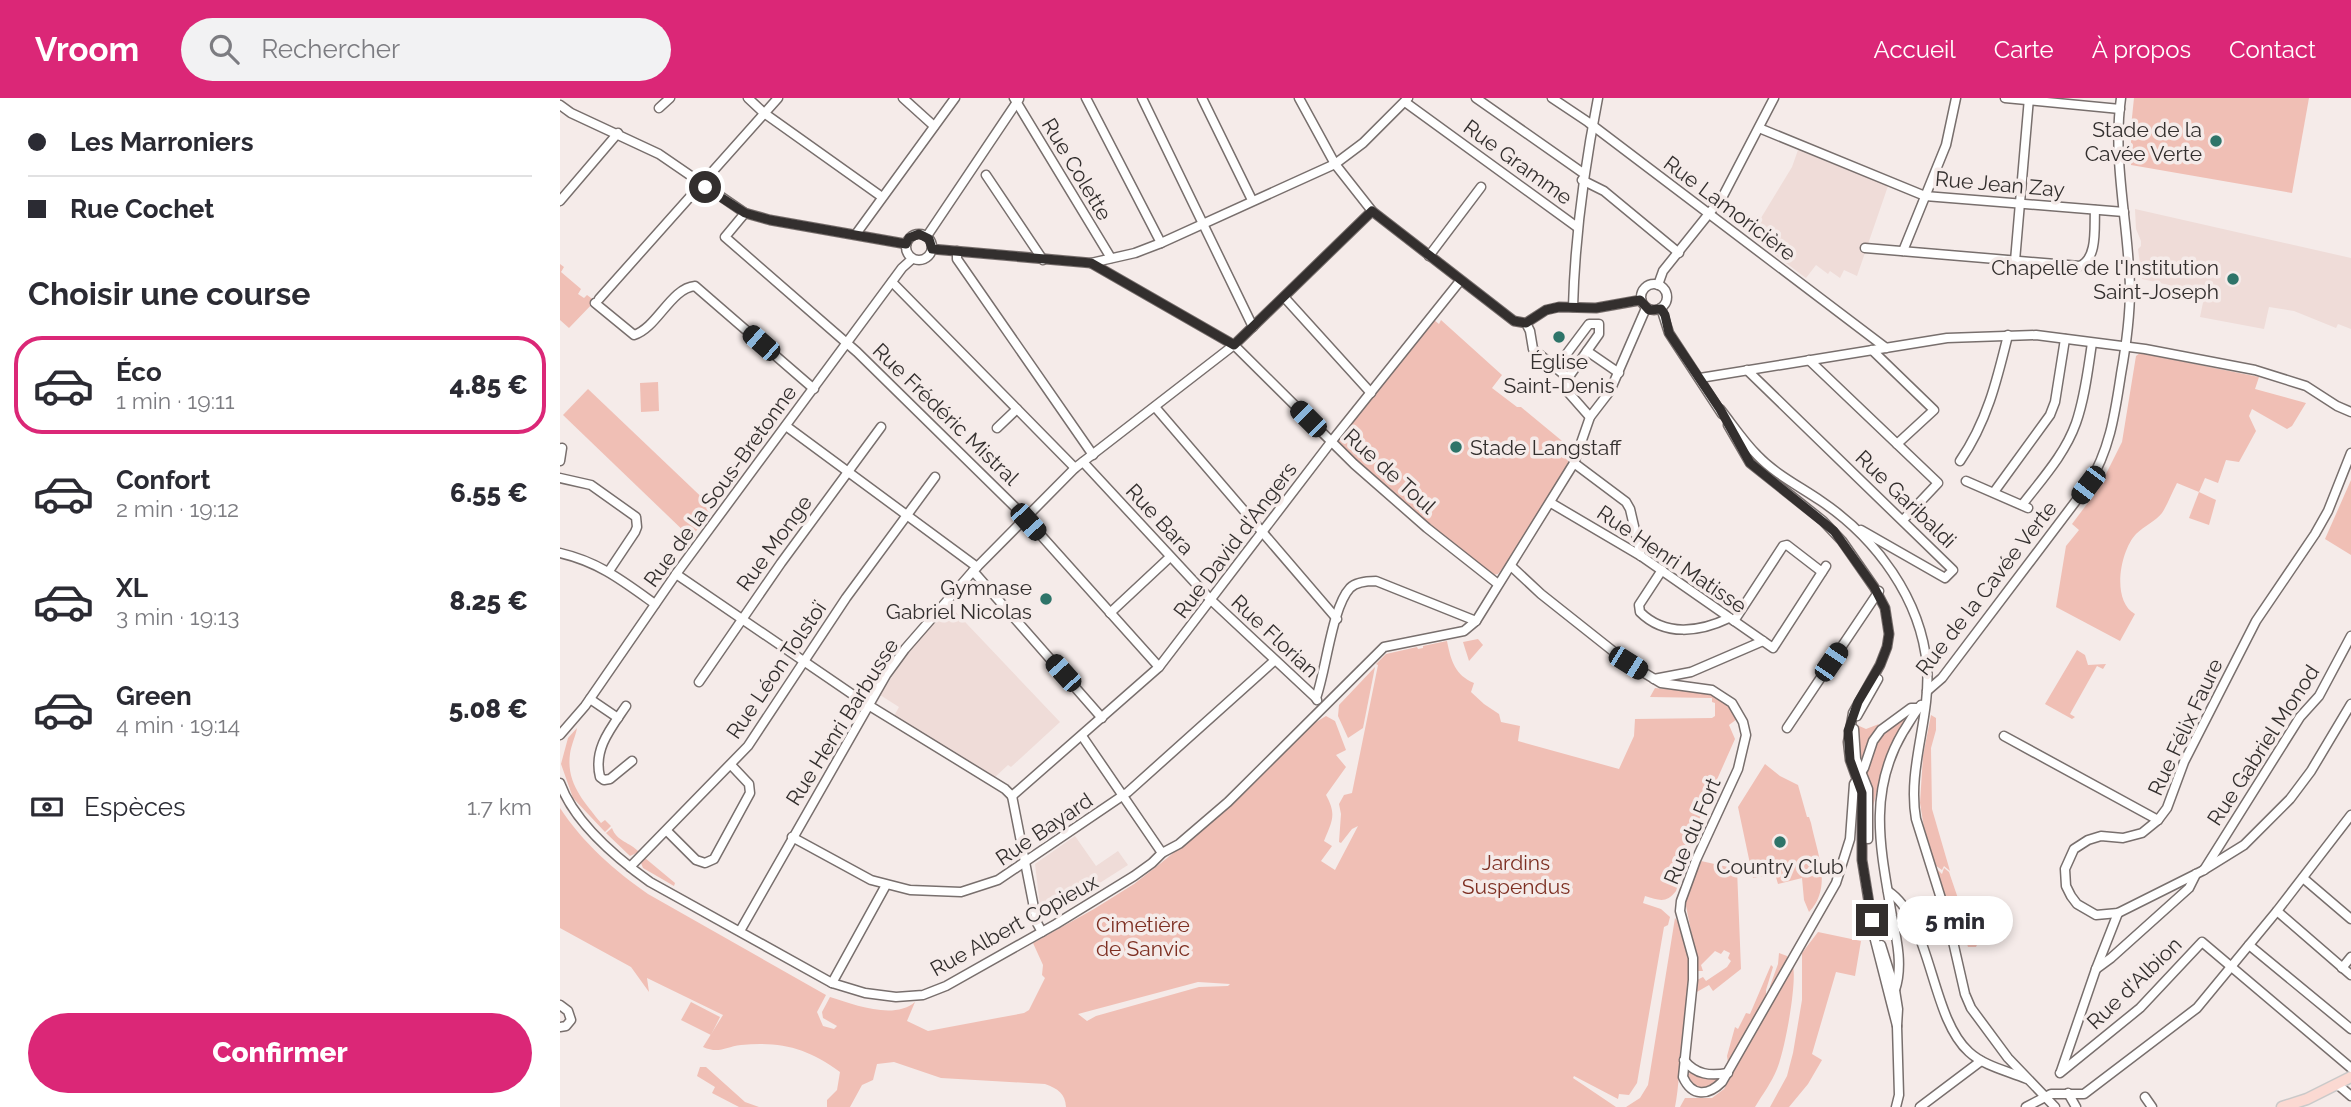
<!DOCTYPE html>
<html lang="fr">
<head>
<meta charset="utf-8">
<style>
  body { margin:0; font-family:Raleway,sans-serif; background:#f2f2f3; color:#2b2b33; height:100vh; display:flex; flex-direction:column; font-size:26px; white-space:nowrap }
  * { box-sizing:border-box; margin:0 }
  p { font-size:23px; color:#7c7c81 }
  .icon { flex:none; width:38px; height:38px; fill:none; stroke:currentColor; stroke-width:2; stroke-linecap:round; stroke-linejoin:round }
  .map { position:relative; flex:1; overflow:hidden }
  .side { display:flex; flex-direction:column; background:#fff; width:560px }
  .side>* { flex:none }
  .top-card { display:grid; align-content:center; height:154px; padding:0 28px; background:#fff }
  .end { position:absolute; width:32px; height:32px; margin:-16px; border:9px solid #332f2e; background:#fff; box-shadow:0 0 0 4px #fff }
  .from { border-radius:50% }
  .bubble { position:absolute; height:49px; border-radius:24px; background:#fff; box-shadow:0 4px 10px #0003; font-size:23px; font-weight:800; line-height:49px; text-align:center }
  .car { position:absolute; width:21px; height:42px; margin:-21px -10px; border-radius:9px; box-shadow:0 0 5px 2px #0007; background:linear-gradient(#222 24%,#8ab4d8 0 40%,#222 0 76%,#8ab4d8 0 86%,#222 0) }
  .top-card b { display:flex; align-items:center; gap:24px; height:66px; font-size:26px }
  .top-card b+b { border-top:2px solid #e1e1e2 }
  .top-card i { width:18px; height:18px; background:#2b2b33 }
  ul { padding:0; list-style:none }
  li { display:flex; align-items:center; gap:21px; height:98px; margin:0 14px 10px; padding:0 14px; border:4px solid transparent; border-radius:28px }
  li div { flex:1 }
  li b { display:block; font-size:26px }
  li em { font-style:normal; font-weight:800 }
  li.selected { border-color:#db2777 }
  li>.icon { width:63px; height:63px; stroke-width:1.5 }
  h2 { padding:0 28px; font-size:32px; line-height:84px }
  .pay { display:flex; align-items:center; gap:18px; height:77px; padding:0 28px; font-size:26px }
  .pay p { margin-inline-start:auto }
  .button { display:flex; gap:14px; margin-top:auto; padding:14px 28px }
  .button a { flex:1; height:80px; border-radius:42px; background:#db2777; color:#fff; font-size:28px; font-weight:800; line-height:80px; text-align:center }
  header { display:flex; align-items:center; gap:42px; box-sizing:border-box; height:98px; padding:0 35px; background:#db2777; color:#fff }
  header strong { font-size:33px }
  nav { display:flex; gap:38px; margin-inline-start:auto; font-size:24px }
  .search { width:490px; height:63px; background:#f2f2f3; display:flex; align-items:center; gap:18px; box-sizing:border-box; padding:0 24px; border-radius:38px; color:#7c7c81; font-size:26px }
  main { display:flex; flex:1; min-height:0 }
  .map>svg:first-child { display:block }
</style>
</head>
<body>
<header>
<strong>Vroom</strong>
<div class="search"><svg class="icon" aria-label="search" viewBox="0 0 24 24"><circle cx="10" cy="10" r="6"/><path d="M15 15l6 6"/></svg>Rechercher</div>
<nav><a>Accueil</a><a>Carte</a><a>À propos</a><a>Contact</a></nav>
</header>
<main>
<section class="side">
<div class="top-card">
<b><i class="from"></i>Les Marroniers</b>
<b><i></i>Rue Cochet</b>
</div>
<h2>Choisir une course</h2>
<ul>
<li class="selected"><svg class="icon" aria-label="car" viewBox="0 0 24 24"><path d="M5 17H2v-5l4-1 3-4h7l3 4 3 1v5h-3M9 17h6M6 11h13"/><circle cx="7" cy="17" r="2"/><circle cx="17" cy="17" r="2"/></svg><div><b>Éco</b><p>1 min · 19:11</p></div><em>4.85 €</em></li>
<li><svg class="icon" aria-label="car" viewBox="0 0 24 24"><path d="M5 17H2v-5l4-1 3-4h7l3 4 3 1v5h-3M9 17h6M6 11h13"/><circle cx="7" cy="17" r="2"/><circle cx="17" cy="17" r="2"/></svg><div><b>Confort</b><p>2 min · 19:12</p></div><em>6.55 €</em></li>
<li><svg class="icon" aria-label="car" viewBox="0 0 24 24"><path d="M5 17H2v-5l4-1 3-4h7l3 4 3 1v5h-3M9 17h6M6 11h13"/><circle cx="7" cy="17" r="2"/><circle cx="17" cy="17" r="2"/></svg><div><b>XL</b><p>3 min · 19:13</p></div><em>8.25 €</em></li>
<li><svg class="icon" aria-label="car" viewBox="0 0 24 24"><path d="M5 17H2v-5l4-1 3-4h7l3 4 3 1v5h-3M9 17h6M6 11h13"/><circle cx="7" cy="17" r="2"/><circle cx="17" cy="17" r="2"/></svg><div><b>Green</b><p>4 min · 19:14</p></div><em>5.08 €</em></li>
</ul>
<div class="pay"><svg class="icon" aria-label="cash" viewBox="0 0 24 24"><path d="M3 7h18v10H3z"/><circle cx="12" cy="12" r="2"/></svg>Espèces<p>1.7 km</p></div>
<div class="button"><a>Confirmer</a></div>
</section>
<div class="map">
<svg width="1791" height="1009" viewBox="0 0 1791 1009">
  <rect width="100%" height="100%" fill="#f5ebe9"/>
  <g fill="#efdcd8">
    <polygon points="1238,52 1328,88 1297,178 1284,172 1280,180 1270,173 1268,176 1256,167 1246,180 1190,138 1232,69"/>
    <polygon points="1575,111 1791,160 1791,231 1778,226 1776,230 1734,213 1709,209 1704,231 1640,219 1645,195 1582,181 1578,151 1581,148 1581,143 1576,131"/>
    <polygon points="388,506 500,624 451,669 448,667 434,680 334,618 339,609 320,597 343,562"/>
    <polygon points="515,738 536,768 558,753 568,767 486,819 481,816 475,766"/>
  </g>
  <g fill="#f0bfb5" fill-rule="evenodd">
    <polygon points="1574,0 1749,0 1732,95 1571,67 1571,29"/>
    <polygon points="0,166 4,169 1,174 21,191 18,196 24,200 27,197 35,203 9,230 0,222"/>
    <path d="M874 222 879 226 881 222 942 277 932 290 957 309H961L1013 352C998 392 965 444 938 476L933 477C880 435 825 394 779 345V341Z"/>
    <path d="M1580 255 1699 279 1695 291 1746 305 1732 328 1727 331 1692 311 1689 318 1696 333 1679 364 1666 362 1658 385 1645 380 1639 394 1617 385C1612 394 1608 406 1602 415 1596 423 1584 428 1576 436 1560 453 1551 503 1575 516L1560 543 1496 509 1506 448 1519 432 1512 426 1539 390 1562 344 1576 258Z"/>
    <polygon points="98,284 99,313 81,314 80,285"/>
    <polygon points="28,291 153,410 131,440 3,317"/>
    <polygon points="1791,382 1791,457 1765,441"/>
    <polygon points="1639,394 1656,402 1649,427 1629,420"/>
    <polygon points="918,541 923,547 909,563 903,544"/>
    <path d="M887 543C891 563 895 577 914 585L911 594 924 606 939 616 941 624 960 628 958 643 1059 671 1074 638 1075 621 1152 620 1155 618V605L1152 604V600L1090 599 1095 590 1151 595 1167 607 1177 621 1169 627 1175 641 1139 722 1116 793C1106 806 1099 802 1085 798L1083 805 1101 811 1110 819 1108 827 1104 829 1077 985 1069 997 1059 996 1058 1001 1014 978 1013 980 1056 1009H506C505 995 498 991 485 986L381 980 334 964 317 966 313 982 302 987 290 1009H267V1002L277 992 280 974C248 950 220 943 181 947 165 949 159 956 143 949L163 917 87 880 89 894 71 869 0 830V710C22 744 55 773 88 796L266 897 257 914 263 928 274 931 277 928 263 920 262 914 270 899C295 907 334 922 355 904L347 923 368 933 464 915 469 912 485 880 482 877 483 867 473 845 534 811 574 786 601 765 669 709 753 626 766 618 775 623 786 652 776 657 786 669 766 697C777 717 772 723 764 743L772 748 761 763 775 772 798 728 792 731 781 745 779 744 781 716 779 706 784 697 792 695 818 567 816 566 826 556 857 549 858 551 863 550V548ZM638 884 670 886 668 888 639 889 536 918 527 923 518 916Z"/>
    <polygon points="1517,552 1525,557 1528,567 1546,566 1543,571 1537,568 1510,616 1515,619 1512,621 1485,606"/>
    <polygon points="815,569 803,630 788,640 778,618 779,607"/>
    <polygon points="1371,617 1376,620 1376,632 1371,650 1372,711 1390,773 1384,768 1382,772 1375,767 1364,730 1360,705 1363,658"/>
    <path d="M1344 619 1347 621 1325 663 1312 712C1312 700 1307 689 1307 678 1306 650 1324 635 1344 619Z"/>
    <polygon points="1319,626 1311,639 1303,662 1301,661 1297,627 1306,631"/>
    <path d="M17 630C16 637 11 647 10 656 6 685 24 704 41 725L45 722 51 728 45 734 13 700 1 666 8 640Z"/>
    <path d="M1205 666 1220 678 1238 687 1247 719H1249L1251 725C1257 755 1273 789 1249 814L1244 802 1242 780 1218 786 1215 776 1193 780 1178 709Z"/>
    <path d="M52 730C57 744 70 744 79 754L70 758 46 735Z"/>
    <polygon points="85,760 115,785 114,788 83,770 81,765"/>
    <polygon points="1141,763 1177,771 1181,871 1153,893 1149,887 1135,895 1137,882 1143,879 1146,883 1167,869 1171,863 1168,860 1170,855 1164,852 1161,856 1155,853 1141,867 1143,873 1135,873 1135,864 1137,863 1125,803"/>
    <polygon points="1376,770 1382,776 1384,770 1389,774 1404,818 1407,818 1410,835 1420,840 1416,849 1408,849 1397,814 1390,813"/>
    <path d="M1115 820C1139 847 1125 914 1122 949 1119 969 1119 989 1115 1009H1066L1080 1000 1088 987Z"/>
    <polygon points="1258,834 1301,843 1295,878 1276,874 1252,956 1262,962 1248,986 1229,1009 1210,1009 1227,978 1233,955 1242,902 1242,855"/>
    <polygon points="1219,855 1227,858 1228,861 1211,892 1210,888 1218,866"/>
    <polygon points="1211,867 1213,869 1206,892 1206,900 1168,965 1167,958 1175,929 1178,931 1186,915 1190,916"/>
    <path d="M1233 868C1237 885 1225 952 1217 971 1212 984 1202 997 1195 1009H1120L1125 1000H1152L1164 991Z"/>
    <polygon points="131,904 160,919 151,937 121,922"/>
    <polygon points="140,969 146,969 185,1004 199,1009 179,1009 152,995 155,989 137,978"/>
    <polygon points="1131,974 1144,980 1159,979 1151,990 1138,992 1127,981 1127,977"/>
  </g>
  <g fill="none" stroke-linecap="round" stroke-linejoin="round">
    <defs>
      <g id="minor">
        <polyline points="188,0 204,15 322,99"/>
        <polyline points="343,0 374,28"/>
        <polyline points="454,0 551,160"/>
        <polyline points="526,0 601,145"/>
        <polyline points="582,0 693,229"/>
        <polyline points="642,0 692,102"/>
        <polyline points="739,0 775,66 812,113 954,223 966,225 986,212 999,209 1036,210 1081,202"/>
        <polyline points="916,0 1023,75"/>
        <polyline points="992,0 1028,24 1326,250"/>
        <polyline points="1445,0 1560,11"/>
        <polyline points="845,4 1017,129"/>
        <polyline points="0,7 11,15 99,56 185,115 210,122 346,146"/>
        <polyline points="99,10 110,0"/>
        <polyline points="1199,30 1365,98 1564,114"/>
        <polyline points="426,77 483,162"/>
        <polyline points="1022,82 1044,93 1119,155"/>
        <polyline points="0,103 58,35"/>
        <polyline points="185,115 165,139 297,254 460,414 599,569"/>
        <circle cx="359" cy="149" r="13"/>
        <polyline points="296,136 395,0"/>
        <polyline points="367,138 459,1"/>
        <path d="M1305 150 1520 168C1538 160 1534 129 1535 112"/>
        <polyline points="372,151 531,165 575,155 601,145 775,66 803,45 848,0"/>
        <polyline points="397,153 397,161 533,357"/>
        <polyline points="1343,153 1386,47 1396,0"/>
        <polyline points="869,158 921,89"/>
        <polyline points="1455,163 1469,0"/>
        <polyline points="531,165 674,247 794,366 867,430 938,486"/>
        <polyline points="332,184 515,370"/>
        <circle cx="1094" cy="199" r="13"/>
        <polyline points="1098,187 1103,173 1163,98 1214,0"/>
        <polyline points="724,199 811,295"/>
        <polyline points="39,201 218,0"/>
        <path d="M35 205 74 237C97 230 111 190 135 188L254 291"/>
        <path d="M1013 209C1015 136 1024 71 1038 0"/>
        <polyline points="1101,210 1109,235 1162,316"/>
        <polyline points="966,225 970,233 973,251 1008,280"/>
        <polyline points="1312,252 1374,312 1337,346"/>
        <polyline points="1027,253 1059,275"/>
        <polyline points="1249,262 1378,385 1343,422"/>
        <polyline points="996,270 1029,226 1039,226 1039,236 1008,280"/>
        <polyline points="1187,272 1393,472 1385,480 1301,432"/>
        <polyline points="1008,280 1008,294 1030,319"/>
        <polyline points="1140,280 1387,240 1476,237 1585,251 1695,272 1746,288 1777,308 1791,314"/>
        <polyline points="595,309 777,521"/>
        <path d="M1160 311C1172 326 1183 343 1197 357 1215 376 1239 388 1261 403 1316 440 1361 501 1367 568 1371 620 1347 670 1356 721L1389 826 1405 896 1411 910 1448 960 1495 1009"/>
        <polyline points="1168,327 1190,365 1263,423 1282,443 1314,489 1325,510 1329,536 1327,549 1320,567 1293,615 1288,644 1290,662 1302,695 1302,762 1315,842 1337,928"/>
        <polyline points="226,328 417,469"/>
        <polyline points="437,330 457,311"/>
        <polyline points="1791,355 1768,413 1755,436 1696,523 1624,664 1607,710 1598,722 1582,735 1563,740 1541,738 1528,742 1514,751 1505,771 1506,788 1511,798 1517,806 1536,817 1558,815 1642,773 1684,747 1730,701 1751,673 1791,606"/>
        <polyline points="0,363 2,350"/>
        <path d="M1400 363C1427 324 1437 282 1448 237"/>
        <polyline points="523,364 651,502 756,600"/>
        <polyline points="1014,365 1066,404 1070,411 1081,458"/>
        <polyline points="0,380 31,387 76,419 77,429 75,434 49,473"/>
        <polyline points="1406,383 1468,410"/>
        <polyline points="1434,394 1490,317 1495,304 1505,241"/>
        <polyline points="991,405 1081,458 1213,550 1266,468"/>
        <path d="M1462 407C1482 381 1505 356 1516 325 1525 299 1528 271 1532 245"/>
        <path d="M0 455C39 464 63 483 95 506"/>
        <path d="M951 468 981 496 1068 565 1101 585 1152 592 1172 605 1183 624 1186 637 1178 671 1136 762 1121 803 1120 813 1133 860V882L1123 979C1132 999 1148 998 1162 984L1276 785 1290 741 1294 686 1304 670 1313 643 1321 632 1351 610H1358"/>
        <path d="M1102 472 1079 507 1080 514C1105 539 1140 534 1169 520"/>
        <polyline points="413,473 542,620"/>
        <polyline points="116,476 305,605 445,691 452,698"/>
        <polyline points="550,515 610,459"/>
        <polyline points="1174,523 1223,448 1227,447 1262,474"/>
        <polyline points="1094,581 1131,574 1203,543"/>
        <polyline points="139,584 221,465 321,329"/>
        <path d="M1367 593 1382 580 1528 387C1550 352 1555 315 1561 276 1566 248 1570 219 1570 191 1569 127 1552 64 1561 0"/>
        <polyline points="30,601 58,620"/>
        <path d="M757 602 756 600C766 573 772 509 790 490 796 484 807 483 816 483L916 523"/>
        <path d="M66 608C51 630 33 651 40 679L44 682 50 681 72 663"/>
        <polyline points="1297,618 1318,581"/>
        <polyline points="1227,630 1319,493"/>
        <polyline points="1294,631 1296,661 1308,691 1308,741"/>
        <polyline points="0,637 25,608 116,476 342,170 352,161"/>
        <polyline points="522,638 602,755"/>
        <polyline points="1444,638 1598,722"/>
        <path d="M0 685C14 724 58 761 90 784L272 885 305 895 336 899 363 897 386 888 496 826 574 778 592 765 602 755 619 746 668 704 824 549 904 533 916 523 1014 365 1030 319 1050 293 1086 210"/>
        <polyline points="452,698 599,569 771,344 900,183"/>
        <polyline points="452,698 477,825 482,834"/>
        <polyline points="107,733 136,762 145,765 154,761 190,695 189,686 172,668"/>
        <polyline points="232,739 311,782 350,792 401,794 438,782 568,694 714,563"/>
        <polyline points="70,769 188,648 286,500 375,379"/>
        <polyline points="1644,772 1740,619 1759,598 1791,538"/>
        <polyline points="1743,780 1791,821"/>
        <path d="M1328 793C1372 822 1370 919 1409 954 1424 968 1448 973 1467 981"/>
        <polyline points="1717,813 1791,877"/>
        <polyline points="180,833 326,577 345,551 413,473 515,370 674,247 812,113"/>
        <polyline points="1321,847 1335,892 1338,911 1337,928 1339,997 1336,1009"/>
        <polyline points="1689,847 1791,931"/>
        <polyline points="1782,870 1791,859"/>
        <polyline points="1536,871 1551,860 1629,790 1636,776"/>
        <polyline points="272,885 326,787"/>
        <path d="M1335 892C1343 869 1337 842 1332 818 1321 753 1307 695 1343 634 1349 625 1354 615 1361 607"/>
        <polyline points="0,907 8,913 11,922 6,928 0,929"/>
        <path d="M1124 962C1136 977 1150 978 1168 975"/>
        <polyline points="1501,973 1536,871 1558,815"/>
        <polyline points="1500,975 1580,910 1642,844 1791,970"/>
        <polyline points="1777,986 1791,998"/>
        <polyline points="1508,995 1516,1009"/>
        <polyline points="1585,999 1592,1009"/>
        <polyline points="1360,1009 1421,963"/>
        <polyline points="1466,1009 1491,996 1524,996 1637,910 1717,813 1791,717"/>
      </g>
      <polyline id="major" points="1722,1009 1747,1001 1791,979"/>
    </defs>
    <use href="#minor" stroke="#786f6d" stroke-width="11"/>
    <use href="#major" stroke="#cac9c9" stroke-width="13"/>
    <use href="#minor" stroke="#fff" stroke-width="8"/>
    <use href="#major" stroke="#fbd9d2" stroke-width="10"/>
  </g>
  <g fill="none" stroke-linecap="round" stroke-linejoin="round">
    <polyline stroke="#332f2e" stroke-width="9" points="145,89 185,115 210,122 346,146 349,140 359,136 369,141 372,151 531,165 674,247 812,113 954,223 966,225 986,212 999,209 1036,210 1080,202 1089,212 1101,211 1105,217 1109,235 1160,311 1190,365 1274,433 1314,489 1325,510 1329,536 1327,549 1320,567 1298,604 1288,633 1290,662 1302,695 1302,762 1312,822"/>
  </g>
  <g fill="#2e7469" stroke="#f5ebe9" stroke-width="2.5">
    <circle cx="1656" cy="43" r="7"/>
    <circle cx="1673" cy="181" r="7"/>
    <circle cx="999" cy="239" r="7"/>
    <circle cx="896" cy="349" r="7"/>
    <circle cx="486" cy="501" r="7"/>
    <circle cx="1220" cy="744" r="7"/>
  </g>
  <g text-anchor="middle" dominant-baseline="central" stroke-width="7" stroke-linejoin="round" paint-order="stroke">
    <g font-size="21" fill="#332f2e" stroke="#f5ebe9" text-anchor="end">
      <text x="1642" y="31">Stade de la<tspan x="1642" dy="24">Cavée Verte</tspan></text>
      <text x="1659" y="169">Chapelle de l'Institution<tspan x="1659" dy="24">Saint-Joseph</tspan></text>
      <text x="999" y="263" text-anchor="middle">Église<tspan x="999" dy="24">Saint-Denis</tspan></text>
      <text x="910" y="349" text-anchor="start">Stade Langstaff</text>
      <text x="472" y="489">Gymnase<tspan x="472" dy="24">Gabriel Nicolas</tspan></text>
      <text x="1220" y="768" text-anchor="middle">Country Club</text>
    </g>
    <g font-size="21" fill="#332f2e" stroke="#f5ebe9">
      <text transform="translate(958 64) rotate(36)">Rue Gramme</text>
      <text transform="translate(517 71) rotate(59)">Rue Colette</text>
      <text transform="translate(1440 86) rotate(5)">Rue Jean Zay</text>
      <text transform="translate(1170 110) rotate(37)">Rue Lamoricière</text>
      <text transform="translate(386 316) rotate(44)">Rue Frédéric Mistral</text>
      <text transform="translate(830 373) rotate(42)">Rue de Toul</text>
      <text transform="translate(160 388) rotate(-54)">Rue de la Sous-Bretonne</text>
      <text transform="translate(1346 401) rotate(44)">Rue Garibaldi</text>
      <text transform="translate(600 421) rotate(47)">Rue Bara</text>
      <text transform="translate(675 442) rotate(-53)">Rue David d'Angers</text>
      <text transform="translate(214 445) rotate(-54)">Rue Monge</text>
      <text transform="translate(1112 461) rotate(34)">Rue Henri Matisse</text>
      <text transform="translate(1426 490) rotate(-52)">Rue de la Cavée Verte</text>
      <text transform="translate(715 538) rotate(43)">Rue Florian</text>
      <text transform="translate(216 572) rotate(-56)">Rue Léon Tolstoï</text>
      <text transform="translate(282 624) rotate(-58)">Rue Henri Barbusse</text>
      <text transform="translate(1625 629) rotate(-65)">Rue Félix Faure</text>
      <text transform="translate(1703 647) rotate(-57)">Rue Gabriel Monod</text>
      <text transform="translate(484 731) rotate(-34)">Rue Bayard</text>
      <text transform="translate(1132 733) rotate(-67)">Rue du Fort</text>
      <text transform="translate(454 827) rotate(-29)">Rue Albert Copieux</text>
      <text transform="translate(1574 885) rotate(-44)">Rue d'Albion</text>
    </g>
    <g font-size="21" fill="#7e3023" stroke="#f5ebe9">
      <text x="956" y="764">Jardins<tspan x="956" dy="24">Suspendus</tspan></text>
      <text x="583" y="826">Cimetière<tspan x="583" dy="24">de Sanvic</tspan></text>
    </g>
  </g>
</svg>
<i class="end from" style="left:145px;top:89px"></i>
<i class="end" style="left:1312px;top:822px"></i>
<div class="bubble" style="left:1337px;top:798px;width:116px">5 min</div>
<i class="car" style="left:201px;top:245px;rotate:311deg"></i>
<i class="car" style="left:748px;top:321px;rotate:315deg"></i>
<i class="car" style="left:1528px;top:387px;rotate:217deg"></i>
<i class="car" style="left:468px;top:424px;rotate:138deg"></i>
<i class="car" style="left:1271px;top:564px;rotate:34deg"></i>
<i class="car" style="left:1068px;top:565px;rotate:122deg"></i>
<i class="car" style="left:503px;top:575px;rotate:318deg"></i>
</div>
</main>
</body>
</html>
